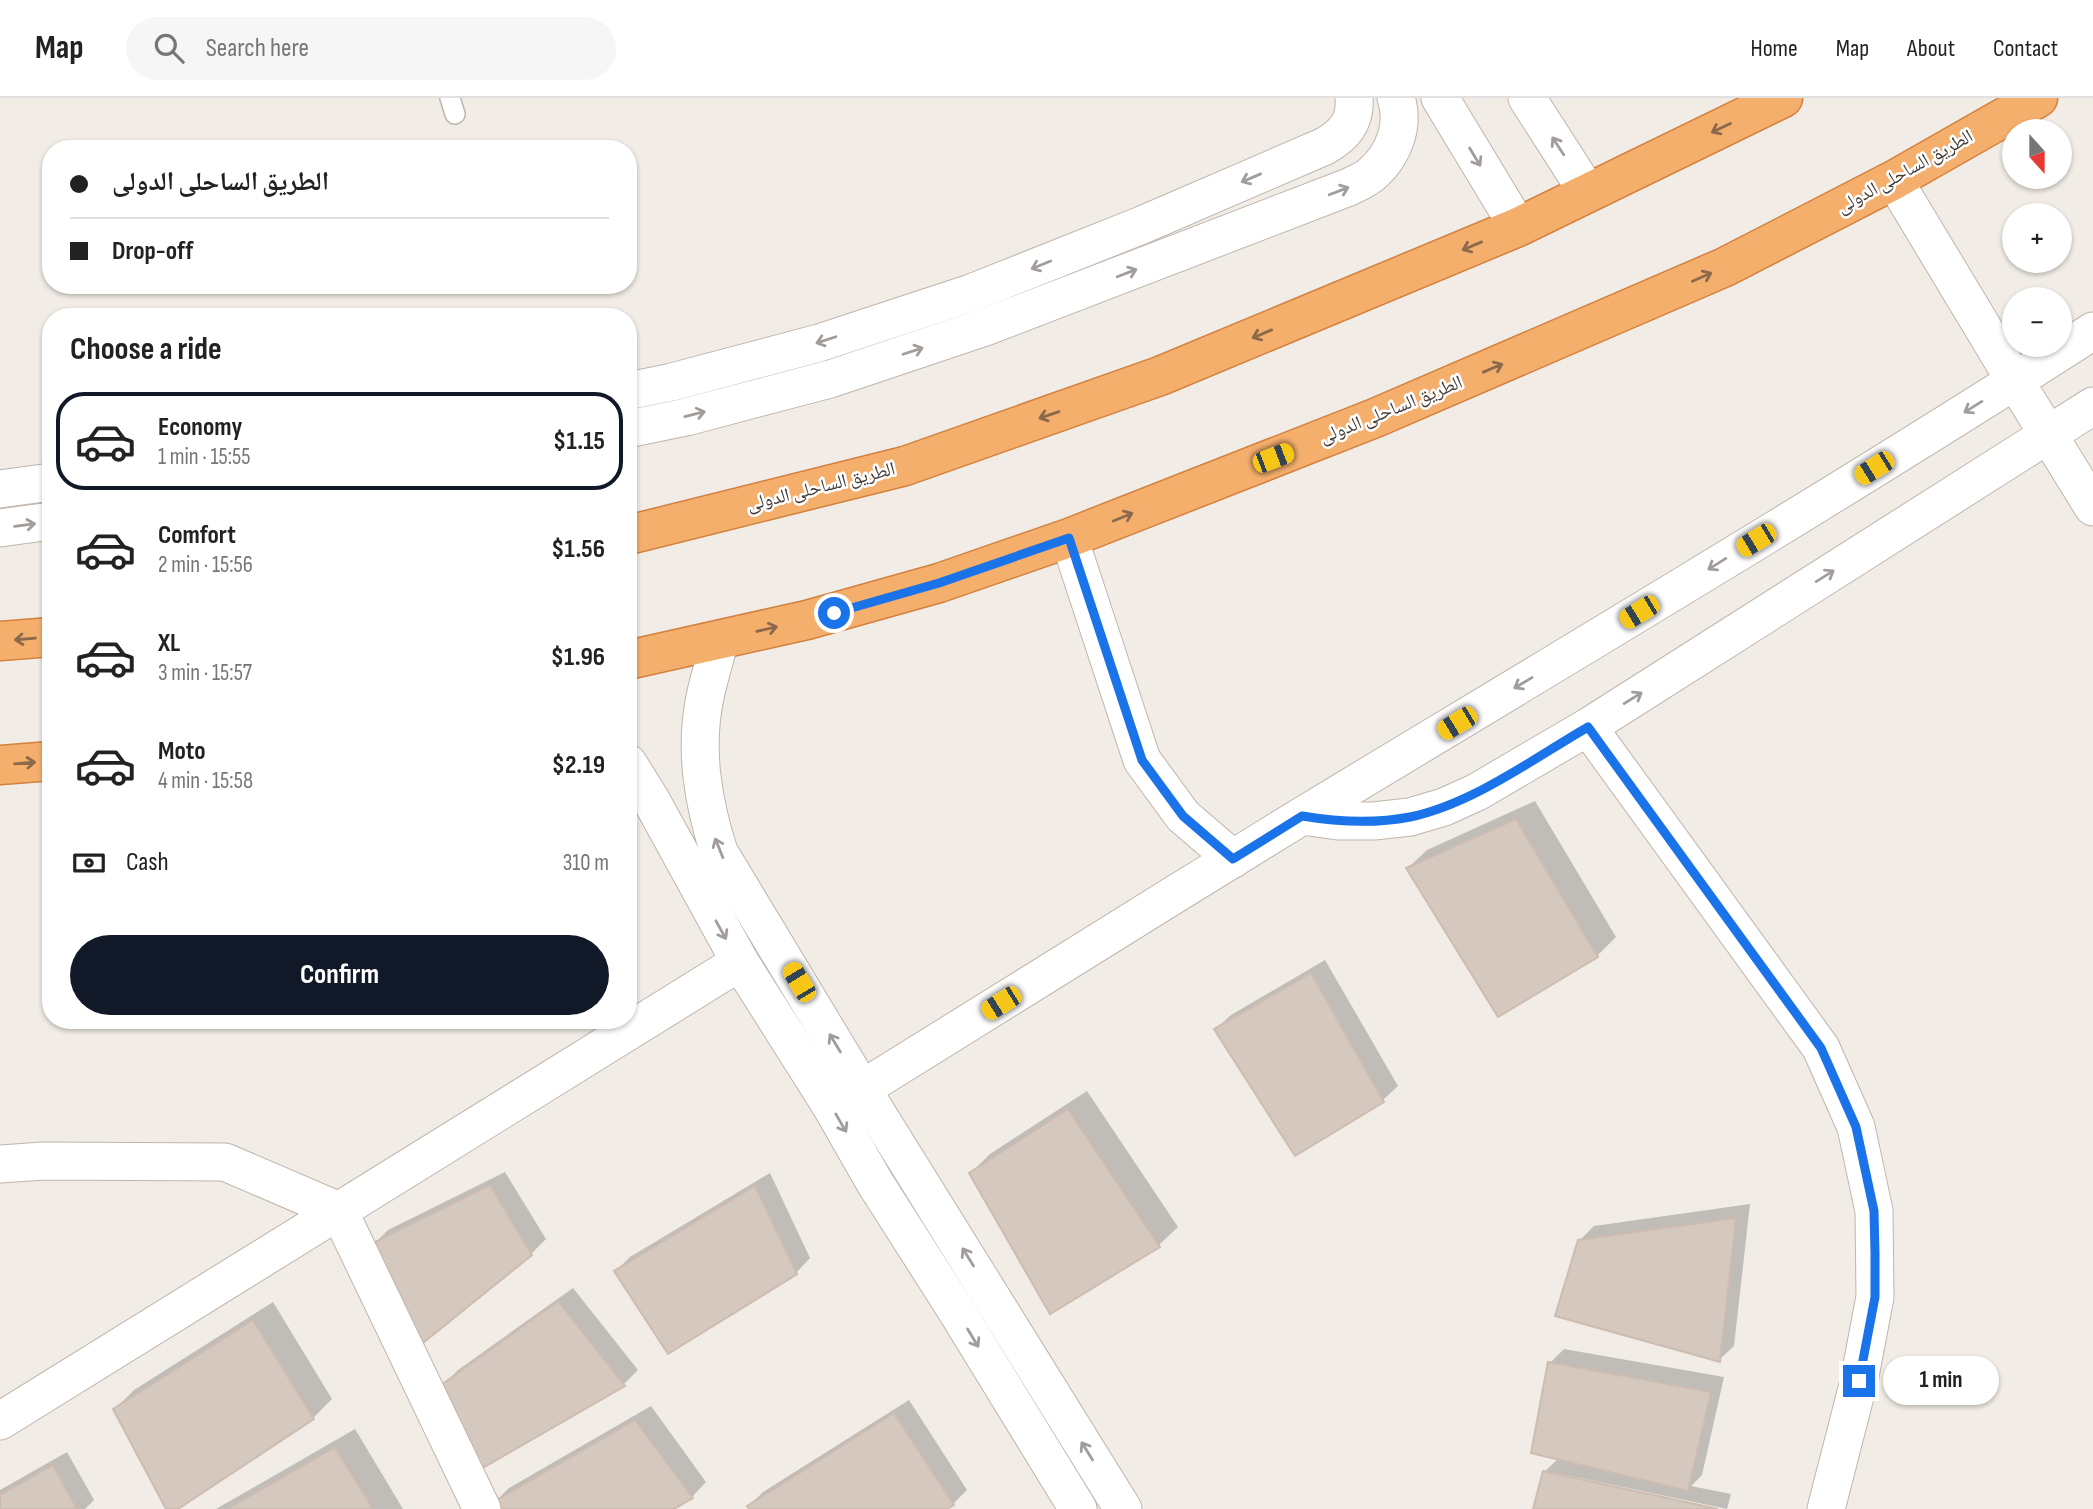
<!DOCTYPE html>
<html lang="en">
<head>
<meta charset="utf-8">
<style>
  body { margin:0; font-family:"Sofia Sans Condensed","Noto Naskh Arabic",sans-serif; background:#f6f6f6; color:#222; height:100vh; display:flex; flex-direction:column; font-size:26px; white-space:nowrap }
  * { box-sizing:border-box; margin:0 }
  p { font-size:23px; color:#767676 }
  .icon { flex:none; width:38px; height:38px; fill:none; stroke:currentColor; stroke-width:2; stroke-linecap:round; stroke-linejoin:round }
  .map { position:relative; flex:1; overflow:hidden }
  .details { position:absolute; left:42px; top:210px; width:595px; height:721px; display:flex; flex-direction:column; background:#fff; border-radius:28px; box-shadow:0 2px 5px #0004 }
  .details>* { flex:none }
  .banner { position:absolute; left:42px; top:42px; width:595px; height:154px; border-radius:28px; box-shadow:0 2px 5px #0004; display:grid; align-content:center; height:154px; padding:0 28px; background:#fff }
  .needle { width:46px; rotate:159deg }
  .controls { position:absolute; left:2002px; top:21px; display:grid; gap:14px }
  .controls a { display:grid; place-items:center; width:70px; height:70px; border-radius:50%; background:#fff; box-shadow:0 2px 5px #0004; font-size:35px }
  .end { position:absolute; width:32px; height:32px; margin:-16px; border:9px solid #1a73e8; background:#fff; box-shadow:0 0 0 4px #fff }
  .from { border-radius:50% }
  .bubble { position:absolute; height:49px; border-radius:24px; background:#fff; box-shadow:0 2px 5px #0004; font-size:23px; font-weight:700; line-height:49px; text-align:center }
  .car { position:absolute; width:21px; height:42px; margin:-21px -10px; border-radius:9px; box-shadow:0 0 5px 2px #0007; background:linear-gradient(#f5c518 24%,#345 0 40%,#f5c518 0 76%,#345 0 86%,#f5c518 0) }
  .banner b { display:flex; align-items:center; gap:24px; height:66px; font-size:26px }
  .banner b+b { border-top:2px solid #e0e0e0 }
  .banner i { width:18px; height:18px; background:#222 }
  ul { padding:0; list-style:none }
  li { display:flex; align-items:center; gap:21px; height:98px; margin:0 14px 10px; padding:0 14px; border:4px solid transparent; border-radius:28px }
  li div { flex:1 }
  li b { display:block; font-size:26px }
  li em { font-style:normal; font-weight:700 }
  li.current { border-color:#111827 }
  li>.icon { width:63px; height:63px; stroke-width:1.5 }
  h2 { padding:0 28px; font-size:32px; line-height:84px }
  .pay { display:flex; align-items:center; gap:18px; height:77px; padding:0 28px; font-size:26px }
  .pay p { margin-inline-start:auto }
  .primary-button { display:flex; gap:14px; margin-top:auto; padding:14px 28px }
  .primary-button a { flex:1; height:80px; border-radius:42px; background:#111827; color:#fff; font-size:28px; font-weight:700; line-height:80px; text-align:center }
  header { display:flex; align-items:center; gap:42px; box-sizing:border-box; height:98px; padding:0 35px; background:#fff; border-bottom:2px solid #e0e0e0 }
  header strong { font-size:33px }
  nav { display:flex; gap:38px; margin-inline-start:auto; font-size:24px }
  .search { width:490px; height:63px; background:#f6f6f6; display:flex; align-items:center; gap:18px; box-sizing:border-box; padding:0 24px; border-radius:38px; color:#767676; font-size:26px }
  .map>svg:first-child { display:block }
</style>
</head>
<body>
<header>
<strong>Map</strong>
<div class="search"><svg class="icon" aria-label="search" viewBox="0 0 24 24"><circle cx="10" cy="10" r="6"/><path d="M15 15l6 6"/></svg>Search here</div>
<nav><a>Home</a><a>Map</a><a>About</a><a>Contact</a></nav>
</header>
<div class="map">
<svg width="2093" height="1411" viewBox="0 0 2093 1411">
  <rect width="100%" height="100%" fill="#f1ece5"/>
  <g fill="#0003">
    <polygon points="1535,703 1616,839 1597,858 1408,770 1427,752"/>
    <polygon points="1325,862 1398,988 1383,1002 1296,1055 1216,931 1231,917"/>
    <polygon points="1087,993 1178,1129 1159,1147 1051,1213 971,1075 990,1056"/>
    <polygon points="505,1074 546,1141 531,1156 373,1147 388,1132"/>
    <polygon points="770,1075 810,1160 796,1175 616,1173 630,1159"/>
    <polygon points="1750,1106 1734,1248 1719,1262 1579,1143 1594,1128"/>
    <polygon points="573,1190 638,1272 624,1286 480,1370 444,1287 458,1272"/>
    <polygon points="273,1204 332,1301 313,1320 175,1411 168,1411 115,1311 134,1292"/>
    <polygon points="1564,1251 1724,1279 1702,1377 1691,1388 1731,1396 1727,1411 1552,1374 1552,1377 1711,1411 1535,1411 1544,1374 1559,1360 1550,1265"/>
    <polygon points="909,1302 967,1392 953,1406 944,1411 751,1411 749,1408 763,1394"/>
    <polygon points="651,1308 706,1384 692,1399 671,1411 495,1404 509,1390"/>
    <polygon points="355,1331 403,1411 216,1411"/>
    <polygon points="67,1354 94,1402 85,1411 0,1411 0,1392"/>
  </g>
  <g fill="#d5c8be" stroke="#cdbcaf" stroke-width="2">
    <polygon points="1516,721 1598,859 1498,919 1406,770"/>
    <polygon points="1311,875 1384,1004 1295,1058 1214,931"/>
    <polygon points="1068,1011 1160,1149 1050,1216 969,1075"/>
    <polygon points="490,1087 532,1157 408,1257 371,1146"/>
    <polygon points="755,1088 797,1176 668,1256 614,1173"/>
    <polygon points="1736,1120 1720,1264 1555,1218 1578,1142"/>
    <polygon points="558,1203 625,1288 479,1372 441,1287"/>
    <polygon points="253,1222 314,1321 178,1411 166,1411 113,1311"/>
    <polygon points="1548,1264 1711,1294 1688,1393 1531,1355"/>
    <polygon points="894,1315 954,1407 947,1411 749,1411 747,1408"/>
    <polygon points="635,1322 693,1400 674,1411 497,1411 493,1404"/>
    <polygon points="335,1349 373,1411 227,1411"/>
    <polygon points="53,1367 77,1411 0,1411 0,1397"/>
    <polygon points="1543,1373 1718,1411 1533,1411"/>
  </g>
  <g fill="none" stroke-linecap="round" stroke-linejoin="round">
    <defs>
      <polyline id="lane" points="450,0 455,16"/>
      <g id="street">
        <polyline points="1440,0 1518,129"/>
        <polyline points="1527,0 1588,95"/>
        <polyline points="1894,82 2015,283 2093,409"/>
        <path d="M628 293 672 284 819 245 971 195 1142 127 1325 48C1344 37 1356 24 1354 0"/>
        <path d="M628 331 686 319 830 281 985 229 1349 89C1357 85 1367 81 1373 75 1394 56 1405 27 1396 0"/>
        <polyline points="0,391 51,384"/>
        <polyline points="0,430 51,423"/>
        <polyline points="1069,440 1142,662 1183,718 1233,761"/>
        <path d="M720 542C715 561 709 580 705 599 694 652 703 704 719 754L862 991 1123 1411"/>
        <polyline points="1588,629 1821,950 1856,1029 1874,1113 1875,1199 1859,1283 1826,1411"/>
        <polyline points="628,665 651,702 740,864 831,1008 875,1085 956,1212 1078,1411"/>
        <polyline points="1302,718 1338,723 1374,723 1410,719 1444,709 1477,694 1588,629 2093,308"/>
        <path d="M862 991C1010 899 1158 806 1307 715 1570 556 1834 399 2093 233"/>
        <polyline points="0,1066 43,1063 225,1064 339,1113 482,1411"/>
        <polyline points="0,1323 740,864"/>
      </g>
      <g id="highway">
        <polyline points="628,437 905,368 1160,278 1518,129 1783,0"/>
        <polyline points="0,543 51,539"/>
        <polyline points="628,562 807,522 939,485 1069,440 1375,320 1725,169 1894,82 2038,0"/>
        <polyline points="0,667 51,663"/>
      </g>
    </defs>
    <use href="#lane" stroke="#bfb5ac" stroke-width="22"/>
    <use href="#street" stroke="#bfb5ac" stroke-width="39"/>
    <use href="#highway" stroke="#d3813e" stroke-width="41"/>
    <use href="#lane" stroke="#fff" stroke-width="19"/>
    <use href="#street" stroke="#fff" stroke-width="37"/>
    <use href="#highway" stroke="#f5af6d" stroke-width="38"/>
  </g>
  <defs><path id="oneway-shaft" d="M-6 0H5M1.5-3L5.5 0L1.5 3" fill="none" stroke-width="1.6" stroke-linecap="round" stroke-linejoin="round" transform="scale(1.75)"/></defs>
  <g stroke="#8b694b">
    <use href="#oneway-shaft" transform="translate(1721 30) rotate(154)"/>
    <use href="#oneway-shaft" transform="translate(1472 148) rotate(157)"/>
    <use href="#oneway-shaft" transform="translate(1702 179) rotate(-24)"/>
    <use href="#oneway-shaft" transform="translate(1262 236) rotate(157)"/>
    <use href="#oneway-shaft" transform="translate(1493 270) rotate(-23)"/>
    <use href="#oneway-shaft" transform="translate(1049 317) rotate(161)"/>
    <use href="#oneway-shaft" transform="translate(1123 419) rotate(-22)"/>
    <use href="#oneway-shaft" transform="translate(767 531) rotate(-13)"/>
    <use href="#oneway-shaft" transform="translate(25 541) rotate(175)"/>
    <use href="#oneway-shaft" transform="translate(25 665) rotate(-5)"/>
  </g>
  <g stroke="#a29d9a">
    <use href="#oneway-shaft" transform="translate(1558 48) rotate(-123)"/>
    <use href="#oneway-shaft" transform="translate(1475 59) rotate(59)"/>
    <use href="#oneway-shaft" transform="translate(1251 80) rotate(157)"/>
    <use href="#oneway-shaft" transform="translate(1339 93) rotate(-21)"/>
    <use href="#oneway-shaft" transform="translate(1041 167) rotate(158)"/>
    <use href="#oneway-shaft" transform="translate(1127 175) rotate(-21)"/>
    <use href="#oneway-shaft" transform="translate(826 242) rotate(162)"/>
    <use href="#oneway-shaft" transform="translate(913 253) rotate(-18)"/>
    <use href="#oneway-shaft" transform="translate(1973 309) rotate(148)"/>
    <use href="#oneway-shaft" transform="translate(695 316) rotate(-14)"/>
    <use href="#oneway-shaft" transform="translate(25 427) rotate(-8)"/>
    <use href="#oneway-shaft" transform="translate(1717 466) rotate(148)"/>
    <use href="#oneway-shaft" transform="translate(1825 478) rotate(-32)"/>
    <use href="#oneway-shaft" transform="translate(1523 585) rotate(149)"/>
    <use href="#oneway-shaft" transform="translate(1633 600) rotate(-32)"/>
    <use href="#oneway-shaft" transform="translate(719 750) rotate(-112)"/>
    <use href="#oneway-shaft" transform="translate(721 832) rotate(61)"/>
    <use href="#oneway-shaft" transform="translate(835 945) rotate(-121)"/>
    <use href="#oneway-shaft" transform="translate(841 1025) rotate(60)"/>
    <use href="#oneway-shaft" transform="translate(968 1159) rotate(-122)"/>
    <use href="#oneway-shaft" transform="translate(973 1240) rotate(59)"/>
    <use href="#oneway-shaft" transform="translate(1087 1353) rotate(-122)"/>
  </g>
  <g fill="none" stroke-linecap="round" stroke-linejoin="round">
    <path stroke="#1a73e8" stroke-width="9" d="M834 515 939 485 1069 440 1142 662 1183 718 1233 761 1302 718C1338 724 1374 726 1410 719 1472 706 1533 661 1588 629L1821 950 1856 1029 1874 1113 1875 1156V1199L1859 1283"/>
  </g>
  <g text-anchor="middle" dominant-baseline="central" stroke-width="5" stroke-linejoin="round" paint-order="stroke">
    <g font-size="19" fill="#443b35" stroke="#fff">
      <text transform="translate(1905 74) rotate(-29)">الطريق الساحلى الدولى</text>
      <text transform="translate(1391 312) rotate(-22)">الطريق الساحلى الدولى</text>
      <text transform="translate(821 389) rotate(-14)">الطريق الساحلى الدولى</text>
    </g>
  </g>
</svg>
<div class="controls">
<a><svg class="needle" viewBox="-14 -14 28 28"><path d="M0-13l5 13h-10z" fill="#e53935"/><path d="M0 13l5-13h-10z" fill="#767676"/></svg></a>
<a>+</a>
<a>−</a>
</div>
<i class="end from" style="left:834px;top:515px"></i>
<i class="end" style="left:1859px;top:1283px"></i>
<div class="bubble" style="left:1883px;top:1258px;width:116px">1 min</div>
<i class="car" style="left:1273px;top:360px;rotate:69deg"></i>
<i class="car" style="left:1874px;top:370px;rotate:238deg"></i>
<i class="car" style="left:1756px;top:442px;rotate:239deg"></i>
<i class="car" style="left:1639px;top:514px;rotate:239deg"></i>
<i class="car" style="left:1457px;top:625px;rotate:239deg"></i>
<i class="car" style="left:799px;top:884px;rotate:329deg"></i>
<i class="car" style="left:1001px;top:905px;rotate:238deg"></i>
<div class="banner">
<b><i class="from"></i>الطريق الساحلى الدولى</b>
<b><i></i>Drop-off</b>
</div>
<section class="details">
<h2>Choose a ride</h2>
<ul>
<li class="current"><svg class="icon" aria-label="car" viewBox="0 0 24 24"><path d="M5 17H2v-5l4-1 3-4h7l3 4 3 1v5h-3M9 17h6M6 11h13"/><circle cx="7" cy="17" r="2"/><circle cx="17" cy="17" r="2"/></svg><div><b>Economy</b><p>1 min · 15:55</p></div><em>$1.15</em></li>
<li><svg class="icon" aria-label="car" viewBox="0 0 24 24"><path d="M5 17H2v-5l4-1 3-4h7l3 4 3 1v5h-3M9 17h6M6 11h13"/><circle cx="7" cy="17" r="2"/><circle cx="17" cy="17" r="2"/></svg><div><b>Comfort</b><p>2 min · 15:56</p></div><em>$1.56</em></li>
<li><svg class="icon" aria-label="car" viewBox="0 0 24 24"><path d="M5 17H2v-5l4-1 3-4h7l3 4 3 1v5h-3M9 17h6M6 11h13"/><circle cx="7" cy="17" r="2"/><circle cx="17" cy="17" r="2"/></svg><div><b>XL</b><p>3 min · 15:57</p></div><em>$1.96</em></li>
<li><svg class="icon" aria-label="car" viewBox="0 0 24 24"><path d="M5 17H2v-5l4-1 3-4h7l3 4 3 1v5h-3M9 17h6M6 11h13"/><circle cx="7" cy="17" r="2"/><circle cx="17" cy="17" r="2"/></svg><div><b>Moto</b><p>4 min · 15:58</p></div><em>$2.19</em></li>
</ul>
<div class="pay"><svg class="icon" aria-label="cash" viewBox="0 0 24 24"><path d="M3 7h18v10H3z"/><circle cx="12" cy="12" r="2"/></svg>Cash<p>310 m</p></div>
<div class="primary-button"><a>Confirm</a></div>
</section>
</div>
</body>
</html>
